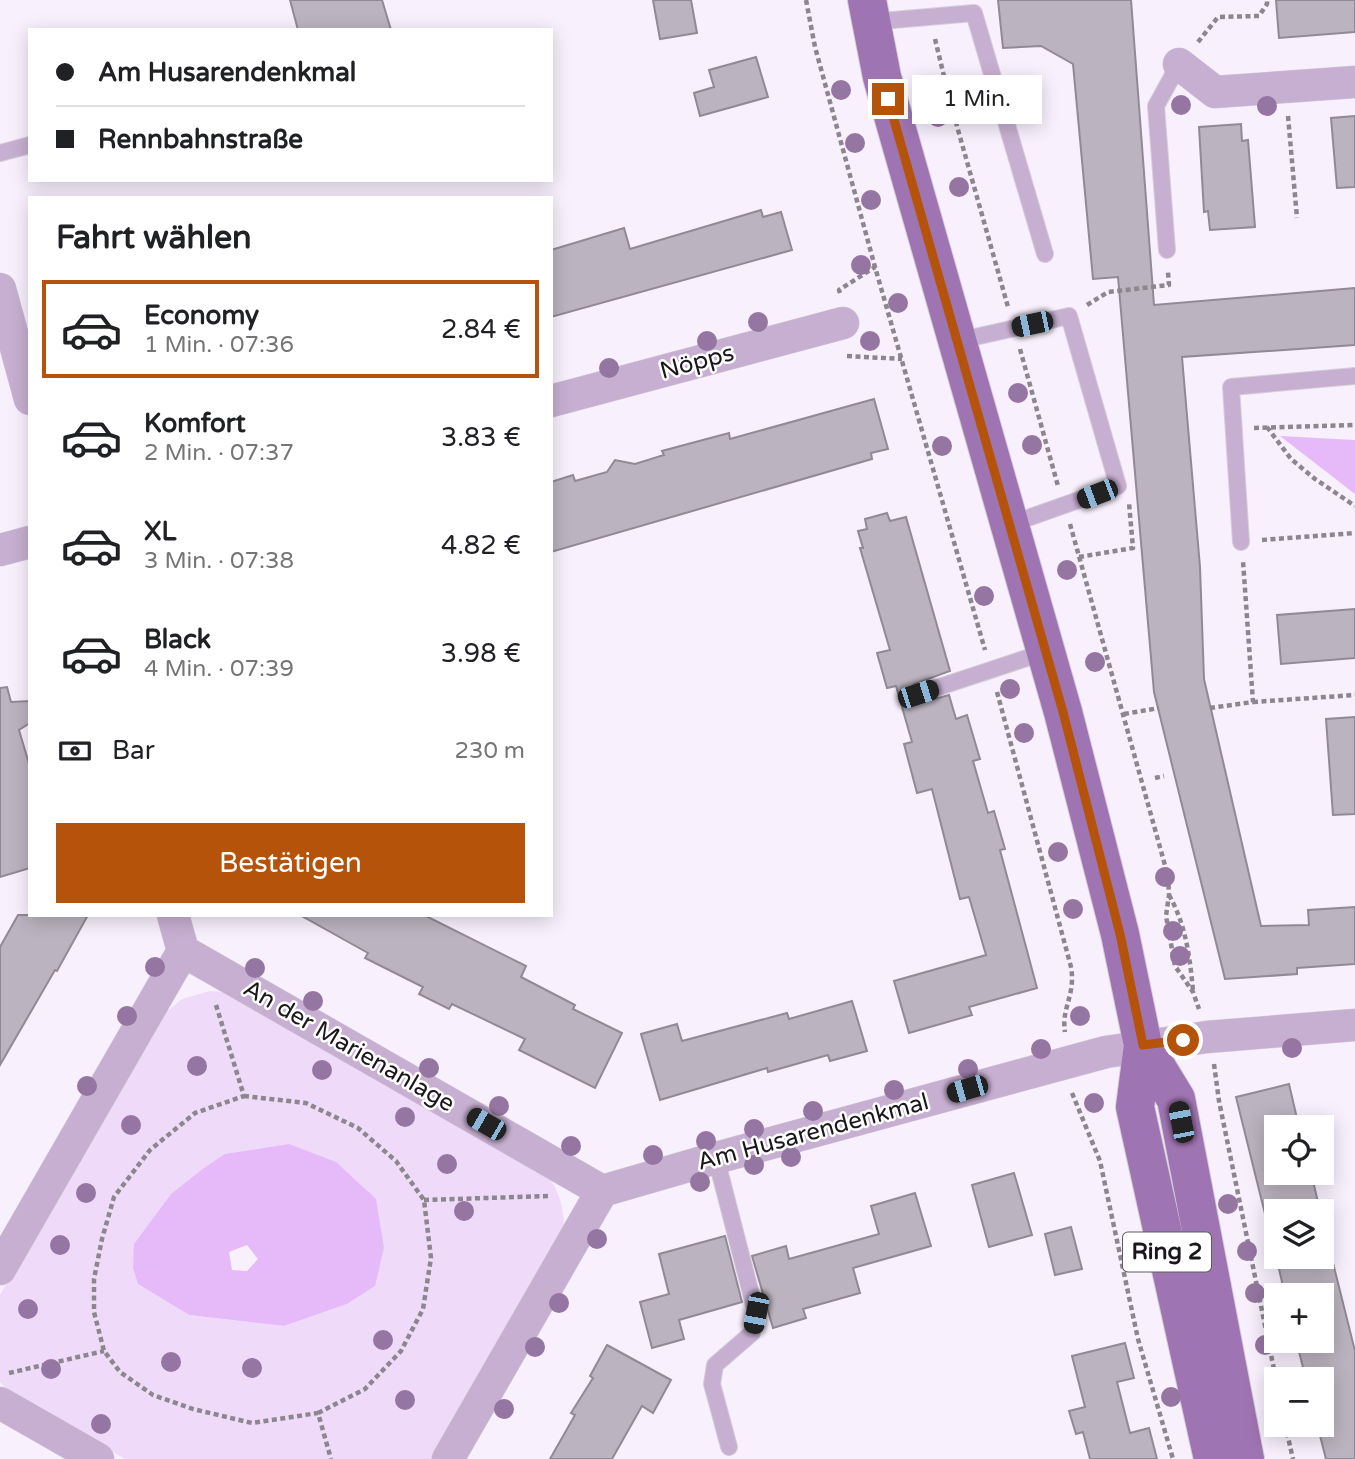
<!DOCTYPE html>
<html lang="de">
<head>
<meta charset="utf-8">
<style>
  body { margin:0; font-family:"Varela Round",sans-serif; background:#f6f6f6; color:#202124; height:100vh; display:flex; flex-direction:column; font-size:26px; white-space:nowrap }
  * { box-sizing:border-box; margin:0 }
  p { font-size:23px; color:#757577 }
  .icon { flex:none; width:38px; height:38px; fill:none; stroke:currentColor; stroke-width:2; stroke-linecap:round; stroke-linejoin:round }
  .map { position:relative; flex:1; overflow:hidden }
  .panel { position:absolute; left:28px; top:196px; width:525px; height:721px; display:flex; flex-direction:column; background:#fff; border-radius:0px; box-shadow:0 4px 18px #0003 }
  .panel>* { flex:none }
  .guide { position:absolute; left:28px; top:28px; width:525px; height:154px; border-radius:0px; box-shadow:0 4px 18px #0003; display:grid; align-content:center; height:154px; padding:0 28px; background:#fff }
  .tools { position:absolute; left:1264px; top:1115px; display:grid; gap:14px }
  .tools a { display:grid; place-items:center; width:70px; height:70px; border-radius:0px; background:#fff; box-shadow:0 4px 18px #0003; font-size:35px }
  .end { position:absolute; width:32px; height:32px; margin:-16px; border:9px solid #b45309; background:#fff; box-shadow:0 0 0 4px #fff }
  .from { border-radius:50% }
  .bubble { position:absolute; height:49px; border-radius:0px; background:#fff; box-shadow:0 4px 18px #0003; font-size:23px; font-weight:600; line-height:49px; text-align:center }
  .car { position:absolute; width:21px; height:42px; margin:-21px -10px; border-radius:9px; box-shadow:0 0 5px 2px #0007; background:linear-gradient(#222 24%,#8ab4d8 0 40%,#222 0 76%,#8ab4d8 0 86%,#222 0) }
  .guide b { display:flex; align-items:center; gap:24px; height:66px; font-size:26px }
  .guide b+b { border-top:2px solid #e0e0e0 }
  .guide i { width:18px; height:18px; background:#202124 }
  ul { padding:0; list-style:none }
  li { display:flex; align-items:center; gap:21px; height:98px; margin:0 14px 10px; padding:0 14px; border:4px solid transparent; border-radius:0px }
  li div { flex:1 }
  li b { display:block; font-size:26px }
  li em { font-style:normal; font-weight:600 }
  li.current { border-color:#b45309 }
  li>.icon { width:63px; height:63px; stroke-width:1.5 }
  h2 { padding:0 28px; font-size:32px; line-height:84px }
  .pay { display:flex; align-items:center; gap:18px; height:77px; padding:0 28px; font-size:26px }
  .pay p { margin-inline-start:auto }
  .cta { display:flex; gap:14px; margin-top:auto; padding:14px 28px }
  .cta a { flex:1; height:80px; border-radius:0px; background:#b45309; color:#fff; font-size:28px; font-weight:600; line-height:80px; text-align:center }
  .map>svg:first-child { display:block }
</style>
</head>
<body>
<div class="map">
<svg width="1355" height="1459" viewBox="0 0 1355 1459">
  <rect width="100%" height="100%" fill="#f9f0fd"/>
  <path fill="#f0dafa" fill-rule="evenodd" d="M210 991 224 992 548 1176C560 1193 564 1209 564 1230L438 1459H125L11 1394 0 1382V1295L160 1017 182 999ZM289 1144 375 1286 347 1304 284 1326 189 1315 138 1284Z"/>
  <g fill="#e6baf9" fill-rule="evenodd">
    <polygon points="1280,436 1355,440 1355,494"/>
    <path d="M289 1144 336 1162 376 1199 384 1248 375 1286 347 1304 284 1326 189 1315 138 1284 133 1268 134 1244 171 1194 204 1168 225 1154ZM247 1245 258 1259 247 1271 232 1270 229 1252Z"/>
  </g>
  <g fill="#bbb3bf" stroke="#918995" stroke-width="2">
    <polygon points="290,0 382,0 391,30 298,30"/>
    <polygon points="653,0 691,0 697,33 660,39"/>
    <polygon points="998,0 1131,0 1154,305 1355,288 1355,345 1182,357 1200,567 1204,679 1261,926 1309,925 1308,910 1355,907 1355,964 1297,968 1297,974 1225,979 1154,692 1118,277 1093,279 1073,64 1041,46 1003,48"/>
    <polygon points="1276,0 1355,0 1355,32 1279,38"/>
    <polygon points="756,57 768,97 700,116 694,93 714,87 709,70"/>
    <polygon points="1355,116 1355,187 1337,188 1331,118"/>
    <polygon points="1241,124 1242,141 1248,140 1255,227 1210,230 1208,211 1204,212 1199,127"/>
    <polygon points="761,210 763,217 781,212 792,250 551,317 551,250 624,228 630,249"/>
    <polygon points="874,399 888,449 871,453 872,459 551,552 551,482 573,475 575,481 607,472 615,460 635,464 664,455 662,451 729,433 730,439"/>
    <polygon points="887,513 890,521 906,517 950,671 914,684 908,691 908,697 917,704 949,695 956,719 967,715 980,759 973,761 988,813 994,811 1005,849 1000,850 1037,988 969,1007 972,1015 909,1033 894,981 986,955 969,897 960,899 932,789 917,793 904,744 912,742 896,686 887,688 877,653 890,650 860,548 863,548 858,531 867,529 865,519"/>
    <polygon points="1355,609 1355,658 1281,664 1277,615"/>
    <polygon points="7,687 11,702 30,701 30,723 19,730 30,767 30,868 0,877 0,688"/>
    <polygon points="1355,717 1355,814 1333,815 1326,719"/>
    <polygon points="18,915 88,915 57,971 55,970 0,1065 0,947"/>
    <polygon points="300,915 424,915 526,966 521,977 575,1005 573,1009 622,1033 595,1088 519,1050 525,1039 452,1004 449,1009 419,994 423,987 365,958 368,953"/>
    <polygon points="852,1001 867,1051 830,1061 828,1055 768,1072 767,1068 660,1100 641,1034 677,1024 682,1041 787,1013 789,1019"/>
    <polygon points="1289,1084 1299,1127 1276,1127 1276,1172 1311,1172 1320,1211 1276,1211 1276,1221 1267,1222 1236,1097"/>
    <polygon points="1014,1173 1032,1235 989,1247 972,1185"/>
    <polygon points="915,1193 931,1246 853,1268 860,1293 803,1309 806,1318 773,1328 752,1256 786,1246 789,1259 879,1234 871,1206"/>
    <polygon points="1071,1227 1082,1269 1055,1275 1045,1234"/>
    <polygon points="725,1236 742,1302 679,1320 684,1339 652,1348 640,1302 669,1294 659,1254"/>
    <polygon points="1330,1251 1355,1351 1355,1459 1326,1459 1317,1424 1321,1424 1321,1379 1306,1379 1296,1340 1321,1340 1321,1295 1285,1295 1276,1256 1321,1256 1321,1252"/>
    <polygon points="1125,1343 1134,1378 1117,1382 1130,1433 1149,1428 1157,1459 1090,1459 1083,1432 1076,1434 1069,1411 1085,1407 1072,1356"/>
    <polygon points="607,1345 671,1380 653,1413 642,1406 612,1459 550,1459 575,1415 571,1413 593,1378 590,1376"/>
  </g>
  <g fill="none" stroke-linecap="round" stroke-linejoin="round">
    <defs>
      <g id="lane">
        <polyline points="870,22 974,13 1045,254"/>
        <polyline points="0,153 30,145"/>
        <polyline points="1167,250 1156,106 1179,64"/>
        <polyline points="957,341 1069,316 1118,486 1008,525"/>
        <polyline points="1241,542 1231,387 1355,376"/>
        <polyline points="918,694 1045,652"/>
        <polyline points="716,1158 756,1313 752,1333 715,1365 712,1384 729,1447"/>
      </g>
      <g id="street">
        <polyline points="1179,64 1215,92 1355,82"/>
        <polyline points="0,289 30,399"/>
        <polyline points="551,401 843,323"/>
        <polyline points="0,550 30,542"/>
        <polyline points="173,915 183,951"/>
        <polyline points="602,1191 716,1158 1106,1052 1207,1037 1355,1025"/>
        <polyline points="0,1269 183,951 602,1191"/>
        <polyline points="0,1403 98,1459"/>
        <polyline points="448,1459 602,1191"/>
      </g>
      <g id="primary">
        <polyline points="867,0 882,77 1063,712 1120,934 1143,1045 1135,1107 1213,1459"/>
        <polyline points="1143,1045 1176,1099 1245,1459"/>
      </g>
    </defs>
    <use href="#lane" stroke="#d5cdd9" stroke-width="18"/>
    <use href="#street" stroke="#d5cdd9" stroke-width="33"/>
    <use href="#primary" stroke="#d5cdd9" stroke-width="40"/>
    <g stroke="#8c868f" stroke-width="4.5" stroke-dasharray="5 3.5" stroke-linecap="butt">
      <polyline points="806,0 815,47 875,267 985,650"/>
      <polyline points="935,39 951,105 1008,307"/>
      <polyline points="1198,42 1218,17 1259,16 1267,4 1267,0"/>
      <polyline points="1288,116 1297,218"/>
      <polyline points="840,293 839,290 875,267"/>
      <polyline points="1087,305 1108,292 1169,285 1168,272"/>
      <polyline points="1020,349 1058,486"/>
      <polyline points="847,356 902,359"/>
      <polyline points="1267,427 1291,459 1315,479 1355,506"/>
      <polyline points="1254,428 1355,425"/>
      <polyline points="1070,524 1168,876 1169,895 1166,916 1175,966 1193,992 1199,1009"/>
      <polyline points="1262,540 1355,533"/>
      <polyline points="1079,557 1133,548 1129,503"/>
      <path d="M997 692 1071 967C1076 995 1061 1008 1065 1032"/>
      <polyline points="1253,702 1355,695"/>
      <polyline points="1210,708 1253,702 1243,561"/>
      <polyline points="1124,714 1159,708"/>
      <polyline points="1155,778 1164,776"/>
      <path d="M1169 895C1186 925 1190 958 1193 991"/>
      <polyline points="216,1005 244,1096 195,1113 150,1150 114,1197 102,1239 94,1279 94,1312 104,1351 120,1372 153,1395 193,1409 252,1423 318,1413 331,1459"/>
      <polyline points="1214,1064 1219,1101 1276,1379"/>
      <polyline points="1072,1093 1100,1161 1138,1339 1173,1459"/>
      <polyline points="244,1096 306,1103 358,1128 396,1161 424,1200 431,1258 423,1309 401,1351 365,1389 318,1413"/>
      <polyline points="424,1200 549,1196"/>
      <polyline points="9,1373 104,1351"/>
      <polyline points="1285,1424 1293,1459"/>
    </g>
    <use href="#lane" stroke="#c7afd1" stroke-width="16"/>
    <use href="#street" stroke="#c7afd1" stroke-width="32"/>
    <use href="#primary" stroke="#9f74b2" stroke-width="38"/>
  </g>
  <g fill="#9575a1">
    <circle cx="841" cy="90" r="10"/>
    <circle cx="1181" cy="105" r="10"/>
    <circle cx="1267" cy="106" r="10"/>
    <circle cx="938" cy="117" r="10"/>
    <circle cx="855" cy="143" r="10"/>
    <circle cx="959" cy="187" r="10"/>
    <circle cx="871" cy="200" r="10"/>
    <circle cx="861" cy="265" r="10"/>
    <circle cx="898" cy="303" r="10"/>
    <circle cx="758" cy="322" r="10"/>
    <circle cx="707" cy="341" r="10"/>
    <circle cx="870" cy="341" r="10"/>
    <circle cx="609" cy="368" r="10"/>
    <circle cx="1018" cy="393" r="10"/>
    <circle cx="1032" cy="445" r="10"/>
    <circle cx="942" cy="446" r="10"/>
    <circle cx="1067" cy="570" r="10"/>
    <circle cx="984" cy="596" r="10"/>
    <circle cx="1095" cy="662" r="10"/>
    <circle cx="1010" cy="689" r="10"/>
    <circle cx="1024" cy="733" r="10"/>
    <circle cx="1058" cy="852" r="10"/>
    <circle cx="1165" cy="877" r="10"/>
    <circle cx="1073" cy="909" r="10"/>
    <circle cx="1173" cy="931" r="10"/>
    <circle cx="1180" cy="956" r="10"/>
    <circle cx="155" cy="967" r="10"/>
    <circle cx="255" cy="968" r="10"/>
    <circle cx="313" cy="1001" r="10"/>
    <circle cx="127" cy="1016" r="10"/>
    <circle cx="1080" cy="1016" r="10"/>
    <circle cx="1292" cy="1048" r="10"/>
    <circle cx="1041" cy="1049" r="10"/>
    <circle cx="197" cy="1066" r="10"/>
    <circle cx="429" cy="1068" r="10"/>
    <circle cx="968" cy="1069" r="10"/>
    <circle cx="322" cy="1070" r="10"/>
    <circle cx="87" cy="1086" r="10"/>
    <circle cx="894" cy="1090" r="10"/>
    <circle cx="1094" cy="1103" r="10"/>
    <circle cx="499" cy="1106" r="10"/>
    <circle cx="813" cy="1111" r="10"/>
    <circle cx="405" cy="1117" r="10"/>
    <circle cx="131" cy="1125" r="10"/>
    <circle cx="754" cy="1129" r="10"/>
    <circle cx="706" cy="1141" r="10"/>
    <circle cx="571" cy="1146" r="10"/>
    <circle cx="653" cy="1155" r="10"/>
    <circle cx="791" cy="1157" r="10"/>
    <circle cx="447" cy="1164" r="10"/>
    <circle cx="754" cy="1165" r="10"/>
    <circle cx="700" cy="1182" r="10"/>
    <circle cx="86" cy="1193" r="10"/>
    <circle cx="1228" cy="1204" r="10"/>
    <circle cx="464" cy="1211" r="10"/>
    <circle cx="597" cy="1239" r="10"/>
    <circle cx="60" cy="1245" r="10"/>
    <circle cx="1247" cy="1251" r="10"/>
    <circle cx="1255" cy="1293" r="10"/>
    <circle cx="559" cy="1303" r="10"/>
    <circle cx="28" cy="1309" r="10"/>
    <circle cx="383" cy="1340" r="10"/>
    <circle cx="1265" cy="1345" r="10"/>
    <circle cx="535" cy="1347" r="10"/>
    <circle cx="171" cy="1362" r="10"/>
    <circle cx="252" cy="1368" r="10"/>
    <circle cx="51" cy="1369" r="10"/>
    <circle cx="1171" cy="1397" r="10"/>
    <circle cx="405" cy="1400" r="10"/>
    <circle cx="504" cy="1409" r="10"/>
    <circle cx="101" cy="1424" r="10"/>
  </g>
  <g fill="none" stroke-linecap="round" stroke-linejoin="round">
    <polyline stroke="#b45309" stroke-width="9" points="888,99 1063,712 1120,934 1143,1045 1183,1040"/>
  </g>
  <g text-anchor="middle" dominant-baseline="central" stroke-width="5" stroke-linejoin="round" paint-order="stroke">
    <rect fill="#fff" stroke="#5f5d5f" stroke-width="2" x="1123" y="1232.5" width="88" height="39" rx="5"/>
    <g font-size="23" font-weight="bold" fill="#1a171b">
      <text x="1167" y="1252">Ring 2</text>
    </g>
    <g font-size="24" fill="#1a171b" stroke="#fff">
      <text transform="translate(697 362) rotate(-15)">Nöpps</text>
      <text transform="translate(349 1046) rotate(30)">An der Marienanlage</text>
      <text transform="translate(813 1132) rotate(-15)">Am Husarendenkmal</text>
    </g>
  </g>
</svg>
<div class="tools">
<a><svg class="icon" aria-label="locate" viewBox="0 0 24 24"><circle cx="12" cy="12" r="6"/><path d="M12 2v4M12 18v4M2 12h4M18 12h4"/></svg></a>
<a><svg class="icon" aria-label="layers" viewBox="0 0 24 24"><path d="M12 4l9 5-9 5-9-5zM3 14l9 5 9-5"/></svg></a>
<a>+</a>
<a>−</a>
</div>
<i class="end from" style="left:1183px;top:1040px"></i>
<i class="end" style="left:888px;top:99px"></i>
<div class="bubble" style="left:912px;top:75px;width:130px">1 Min.</div>
<i class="car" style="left:1032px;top:324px;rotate:258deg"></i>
<i class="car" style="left:1097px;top:494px;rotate:249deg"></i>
<i class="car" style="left:918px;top:694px;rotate:72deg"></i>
<i class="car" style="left:967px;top:1089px;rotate:254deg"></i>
<i class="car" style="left:1181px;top:1122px;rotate:349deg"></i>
<i class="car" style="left:486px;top:1124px;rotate:300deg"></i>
<i class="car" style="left:756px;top:1313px;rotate:191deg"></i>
<div class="guide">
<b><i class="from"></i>Am Husarendenkmal</b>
<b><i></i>Rennbahnstraße</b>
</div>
<section class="panel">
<h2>Fahrt wählen</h2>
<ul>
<li class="current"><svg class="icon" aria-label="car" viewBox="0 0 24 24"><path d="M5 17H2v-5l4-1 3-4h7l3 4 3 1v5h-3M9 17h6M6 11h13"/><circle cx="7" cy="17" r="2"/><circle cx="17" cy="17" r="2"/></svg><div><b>Economy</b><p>1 Min. · 07:36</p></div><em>2.84 €</em></li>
<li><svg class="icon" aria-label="car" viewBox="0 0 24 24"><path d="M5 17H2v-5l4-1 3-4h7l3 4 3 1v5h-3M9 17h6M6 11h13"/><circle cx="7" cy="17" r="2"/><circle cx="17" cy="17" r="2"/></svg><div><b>Komfort</b><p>2 Min. · 07:37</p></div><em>3.83 €</em></li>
<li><svg class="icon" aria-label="car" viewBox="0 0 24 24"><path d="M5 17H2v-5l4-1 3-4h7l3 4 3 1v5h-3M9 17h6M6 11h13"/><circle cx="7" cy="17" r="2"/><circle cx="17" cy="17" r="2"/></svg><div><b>XL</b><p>3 Min. · 07:38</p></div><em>4.82 €</em></li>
<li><svg class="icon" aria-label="car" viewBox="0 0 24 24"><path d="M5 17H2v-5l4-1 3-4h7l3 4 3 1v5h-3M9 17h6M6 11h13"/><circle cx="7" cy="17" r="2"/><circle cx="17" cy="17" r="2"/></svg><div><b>Black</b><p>4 Min. · 07:39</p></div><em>3.98 €</em></li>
</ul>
<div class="pay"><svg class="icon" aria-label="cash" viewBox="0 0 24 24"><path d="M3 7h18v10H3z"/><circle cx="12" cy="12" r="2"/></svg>Bar<p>230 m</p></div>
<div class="cta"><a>Bestätigen</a></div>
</section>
</div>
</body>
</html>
